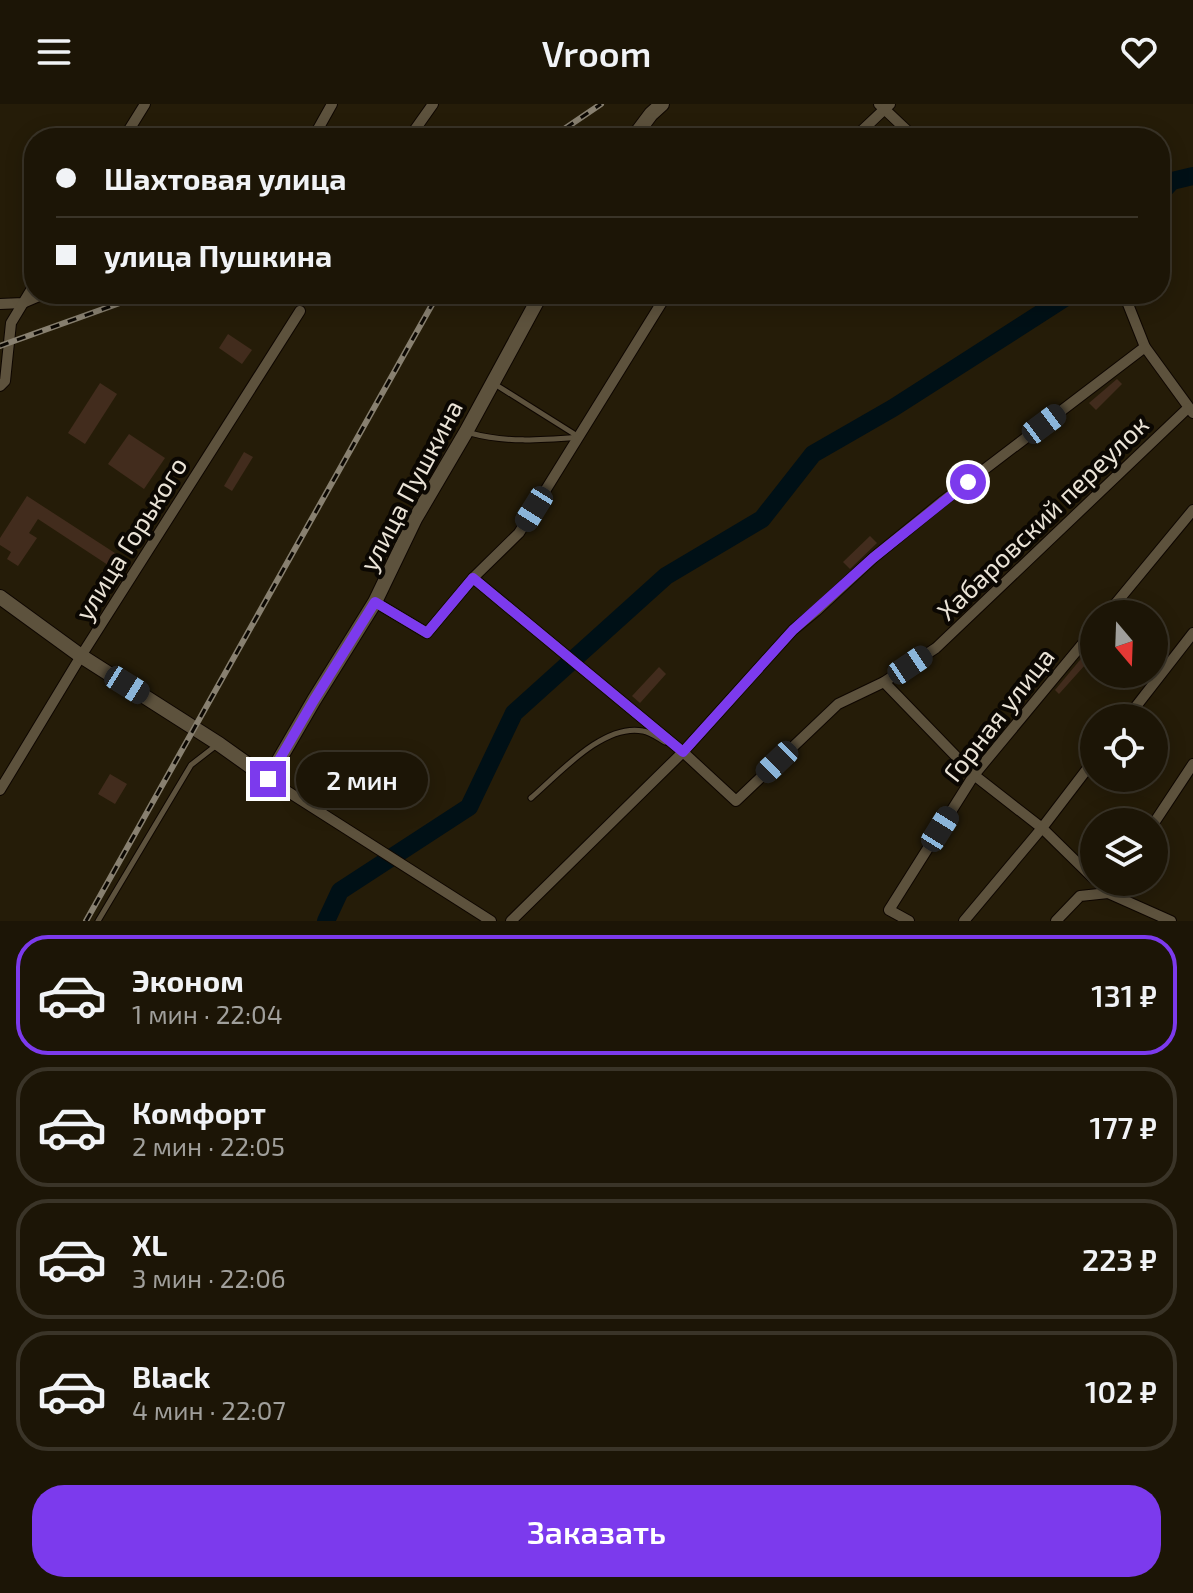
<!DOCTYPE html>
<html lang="ru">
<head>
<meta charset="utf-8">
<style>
  body { margin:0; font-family:"Exo 2",sans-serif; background:#251e10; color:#f1f3f6; height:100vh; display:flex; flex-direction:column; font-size:30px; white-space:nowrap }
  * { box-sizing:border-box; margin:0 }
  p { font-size:26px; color:#a09f9b }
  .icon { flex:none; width:44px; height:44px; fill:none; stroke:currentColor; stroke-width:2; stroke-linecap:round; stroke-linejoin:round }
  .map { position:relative; height:817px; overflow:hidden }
  .drawer { display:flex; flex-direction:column; background:#1c1506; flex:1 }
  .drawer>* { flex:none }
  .hud { position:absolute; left:24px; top:24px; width:1146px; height:176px; border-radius:32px; box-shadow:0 4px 20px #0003,0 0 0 2px #3a3428; display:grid; align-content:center; height:176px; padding:0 32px; background:#1c1506 }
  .needle { width:52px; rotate:161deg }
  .buttons { position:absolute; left:1080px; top:496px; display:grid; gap:16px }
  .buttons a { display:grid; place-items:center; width:88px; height:88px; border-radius:50%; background:#1c1506; box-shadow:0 4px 20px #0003,0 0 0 2px #3a3428; font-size:40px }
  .end { position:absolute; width:36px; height:36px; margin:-18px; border:10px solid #7c3aed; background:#fff; box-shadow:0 0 0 4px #fff }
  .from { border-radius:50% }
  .bubble { position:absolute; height:56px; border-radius:28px; background:#1c1506; box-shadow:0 4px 20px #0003,0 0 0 2px #3a3428; font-size:26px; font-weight:600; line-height:56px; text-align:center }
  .car { position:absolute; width:24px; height:48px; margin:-24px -12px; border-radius:10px; box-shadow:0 0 6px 2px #0007; background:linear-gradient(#222 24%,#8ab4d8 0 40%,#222 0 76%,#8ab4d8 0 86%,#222 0) }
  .hud b { display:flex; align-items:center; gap:28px; height:76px; font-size:30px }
  .hud b+b { border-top:2px solid #3a3428 }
  .hud i { width:20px; height:20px; background:#f1f3f6 }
  ul { padding:14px 0 0; list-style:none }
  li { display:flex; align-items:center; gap:24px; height:120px; margin:0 16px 12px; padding:0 16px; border:4px solid #3a3428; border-radius:32px }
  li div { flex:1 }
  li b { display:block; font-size:30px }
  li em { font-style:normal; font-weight:600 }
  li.selected { border-color:#7c3aed }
  li>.icon { width:72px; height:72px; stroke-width:1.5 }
  .cta { display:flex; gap:16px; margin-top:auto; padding:16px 32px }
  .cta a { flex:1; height:92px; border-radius:32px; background:#7c3aed; color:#fff; font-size:32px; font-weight:600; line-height:92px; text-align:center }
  header { display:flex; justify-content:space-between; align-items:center; height:104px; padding:0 32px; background:#1c1506; font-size:36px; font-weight:600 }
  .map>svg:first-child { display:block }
</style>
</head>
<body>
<header><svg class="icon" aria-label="menu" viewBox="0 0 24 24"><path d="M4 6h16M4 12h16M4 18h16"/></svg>Vroom<svg class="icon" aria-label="heart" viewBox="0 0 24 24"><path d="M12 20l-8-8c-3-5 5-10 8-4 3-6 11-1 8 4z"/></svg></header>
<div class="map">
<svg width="1193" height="817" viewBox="0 0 1193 817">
  <rect width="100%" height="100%" fill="#251c08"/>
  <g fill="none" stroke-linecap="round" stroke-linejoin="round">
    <g stroke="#001016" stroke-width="18">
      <polyline points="1160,90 1172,77 1193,72"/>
      <polyline points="326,817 340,787 469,703 514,609 666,472 762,415 813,350 893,304 1071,190"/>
    </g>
  </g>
  <g fill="#422c1d">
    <polygon points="228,230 252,246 242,260 219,244"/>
    <polygon points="1117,275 1122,280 1096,306 1089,299"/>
    <polygon points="100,279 117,290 85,340 68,329"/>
    <polygon points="129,330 165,354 144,385 108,360"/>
    <polygon points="244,348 253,353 232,387 224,382"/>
    <polygon points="27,392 118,451 111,463 38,415 29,429 37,434 18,462 7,455 11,448 0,441 0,434"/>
    <polygon points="870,432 877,439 850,465 843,458"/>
    <polygon points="1090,544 1094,548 1094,551 1059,590 1055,586"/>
    <polygon points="659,563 666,570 640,599 632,592"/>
    <polygon points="110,670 127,680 115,700 98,690"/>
  </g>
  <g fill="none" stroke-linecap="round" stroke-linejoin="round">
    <defs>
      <g id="service">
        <path d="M470 329C506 339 541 336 579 333L493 279"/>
        <path d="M531 694C559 670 603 619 643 627 650 628 658 634 665 638"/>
        <polyline points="98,817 191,661 218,640"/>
      </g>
      <g id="minor">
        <polyline points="879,0 915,34"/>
        <polyline points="124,34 145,0"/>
        <polyline points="313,34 332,0"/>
        <polyline points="409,34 433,0"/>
        <polyline points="854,34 890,0"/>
        <polyline points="1124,190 1145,243 1193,309"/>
        <polyline points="0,200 23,199 44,190"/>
        <polyline points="0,282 5,277 11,219 34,181"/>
        <polyline points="473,474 683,648 736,697 838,600 884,578 936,544 1188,304"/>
        <polyline points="375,498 427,529 473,474 519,429 667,190"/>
        <polyline points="1107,510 1193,406"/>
        <polyline points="884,578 974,671 1042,724 1094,775"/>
        <polyline points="1127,614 1193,529"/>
        <polyline points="268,675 491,817"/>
        <polyline points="0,686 81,552 300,207"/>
        <polyline points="1154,719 1193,660"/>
        <polyline points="1098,778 1108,789 1171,817"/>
        <polyline points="511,817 683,648 793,526 816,507 873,454 943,397 1145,243"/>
        <polyline points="909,817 889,806 974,671 1094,526"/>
        <polyline points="964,817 1042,724 1094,656"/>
        <polyline points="1056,817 1080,792 1108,789 1115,778"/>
      </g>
      <g id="secondary">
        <polyline points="633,34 651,10 662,0"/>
        <polyline points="0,493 81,552 219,640 268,675 314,596 375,498 415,415 466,328 541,190"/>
      </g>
    </defs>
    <use href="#service" stroke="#0e0600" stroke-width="7"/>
    <use href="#minor" stroke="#0e0600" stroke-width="12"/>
    <use href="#secondary" stroke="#0e0600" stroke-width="16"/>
    <use href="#service" stroke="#5d523d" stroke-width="5"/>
    <use href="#minor" stroke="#5d523d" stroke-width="10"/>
    <use href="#secondary" stroke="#5d523d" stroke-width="14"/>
    <defs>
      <g id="rail">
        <polyline points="551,34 601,0"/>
        <polyline points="0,242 145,190"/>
        <polyline points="86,817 438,190"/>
      </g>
    </defs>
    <use href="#rail" stroke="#888070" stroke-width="6"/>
    <use href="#rail" stroke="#0b0702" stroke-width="3" stroke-dasharray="9" stroke-linecap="butt"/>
  </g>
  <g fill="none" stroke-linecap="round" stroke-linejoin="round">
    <polyline stroke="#7c3aed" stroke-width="10" points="268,675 314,596 375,498 427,529 473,474 683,648 793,526 873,454 968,378"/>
  </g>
  <g text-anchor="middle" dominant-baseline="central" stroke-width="8" stroke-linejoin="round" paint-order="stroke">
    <g font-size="26" fill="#eae3d7" stroke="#0b0702">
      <text transform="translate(410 381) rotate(-62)">улица Пушкина</text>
      <text transform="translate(1042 413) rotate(-44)">Хабаровский переулок</text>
      <text transform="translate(130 434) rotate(-58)">улица Горького</text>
      <text transform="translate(998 610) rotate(-52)">Горная улица</text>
    </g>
  </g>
</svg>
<div class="buttons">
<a><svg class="needle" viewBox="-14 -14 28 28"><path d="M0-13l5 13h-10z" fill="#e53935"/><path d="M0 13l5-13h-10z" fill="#a09f9b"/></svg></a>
<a><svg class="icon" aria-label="locate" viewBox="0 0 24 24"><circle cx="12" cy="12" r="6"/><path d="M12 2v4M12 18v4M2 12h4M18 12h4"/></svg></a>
<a><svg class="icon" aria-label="layers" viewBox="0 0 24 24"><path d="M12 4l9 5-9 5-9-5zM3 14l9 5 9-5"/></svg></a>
</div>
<i class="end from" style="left:968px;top:378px"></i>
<i class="end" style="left:268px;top:675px"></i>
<div class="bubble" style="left:296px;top:648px;width:132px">2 мин</div>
<i class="car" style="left:1044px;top:320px;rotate:53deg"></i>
<i class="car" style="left:534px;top:405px;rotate:212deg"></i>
<i class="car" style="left:910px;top:561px;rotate:56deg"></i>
<i class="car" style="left:127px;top:581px;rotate:122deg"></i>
<i class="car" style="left:777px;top:658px;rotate:226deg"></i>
<i class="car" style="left:940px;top:725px;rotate:32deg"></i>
<div class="hud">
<b><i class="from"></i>Шахтовая улица</b>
<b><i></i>улица Пушкина</b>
</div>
</div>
<section class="drawer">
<ul>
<li class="selected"><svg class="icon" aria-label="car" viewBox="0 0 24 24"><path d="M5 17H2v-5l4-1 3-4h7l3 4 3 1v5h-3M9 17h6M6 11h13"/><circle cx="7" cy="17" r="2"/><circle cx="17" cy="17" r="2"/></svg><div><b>Эконом</b><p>1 мин · 22:04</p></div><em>131 ₽</em></li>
<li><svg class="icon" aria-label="car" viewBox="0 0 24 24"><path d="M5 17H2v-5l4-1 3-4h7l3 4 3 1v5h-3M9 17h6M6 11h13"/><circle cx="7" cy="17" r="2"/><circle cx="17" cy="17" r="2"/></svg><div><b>Комфорт</b><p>2 мин · 22:05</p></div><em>177 ₽</em></li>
<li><svg class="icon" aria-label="car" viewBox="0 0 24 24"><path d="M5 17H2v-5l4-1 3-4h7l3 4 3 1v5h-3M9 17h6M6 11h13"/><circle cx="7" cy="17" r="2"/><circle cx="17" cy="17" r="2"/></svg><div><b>XL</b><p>3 мин · 22:06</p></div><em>223 ₽</em></li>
<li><svg class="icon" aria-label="car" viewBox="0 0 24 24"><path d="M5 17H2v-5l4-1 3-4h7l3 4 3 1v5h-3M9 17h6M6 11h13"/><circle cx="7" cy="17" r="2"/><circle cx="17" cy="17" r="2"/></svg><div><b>Black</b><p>4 мин · 22:07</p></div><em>102 ₽</em></li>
</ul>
<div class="cta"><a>Заказать</a></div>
</section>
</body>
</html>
